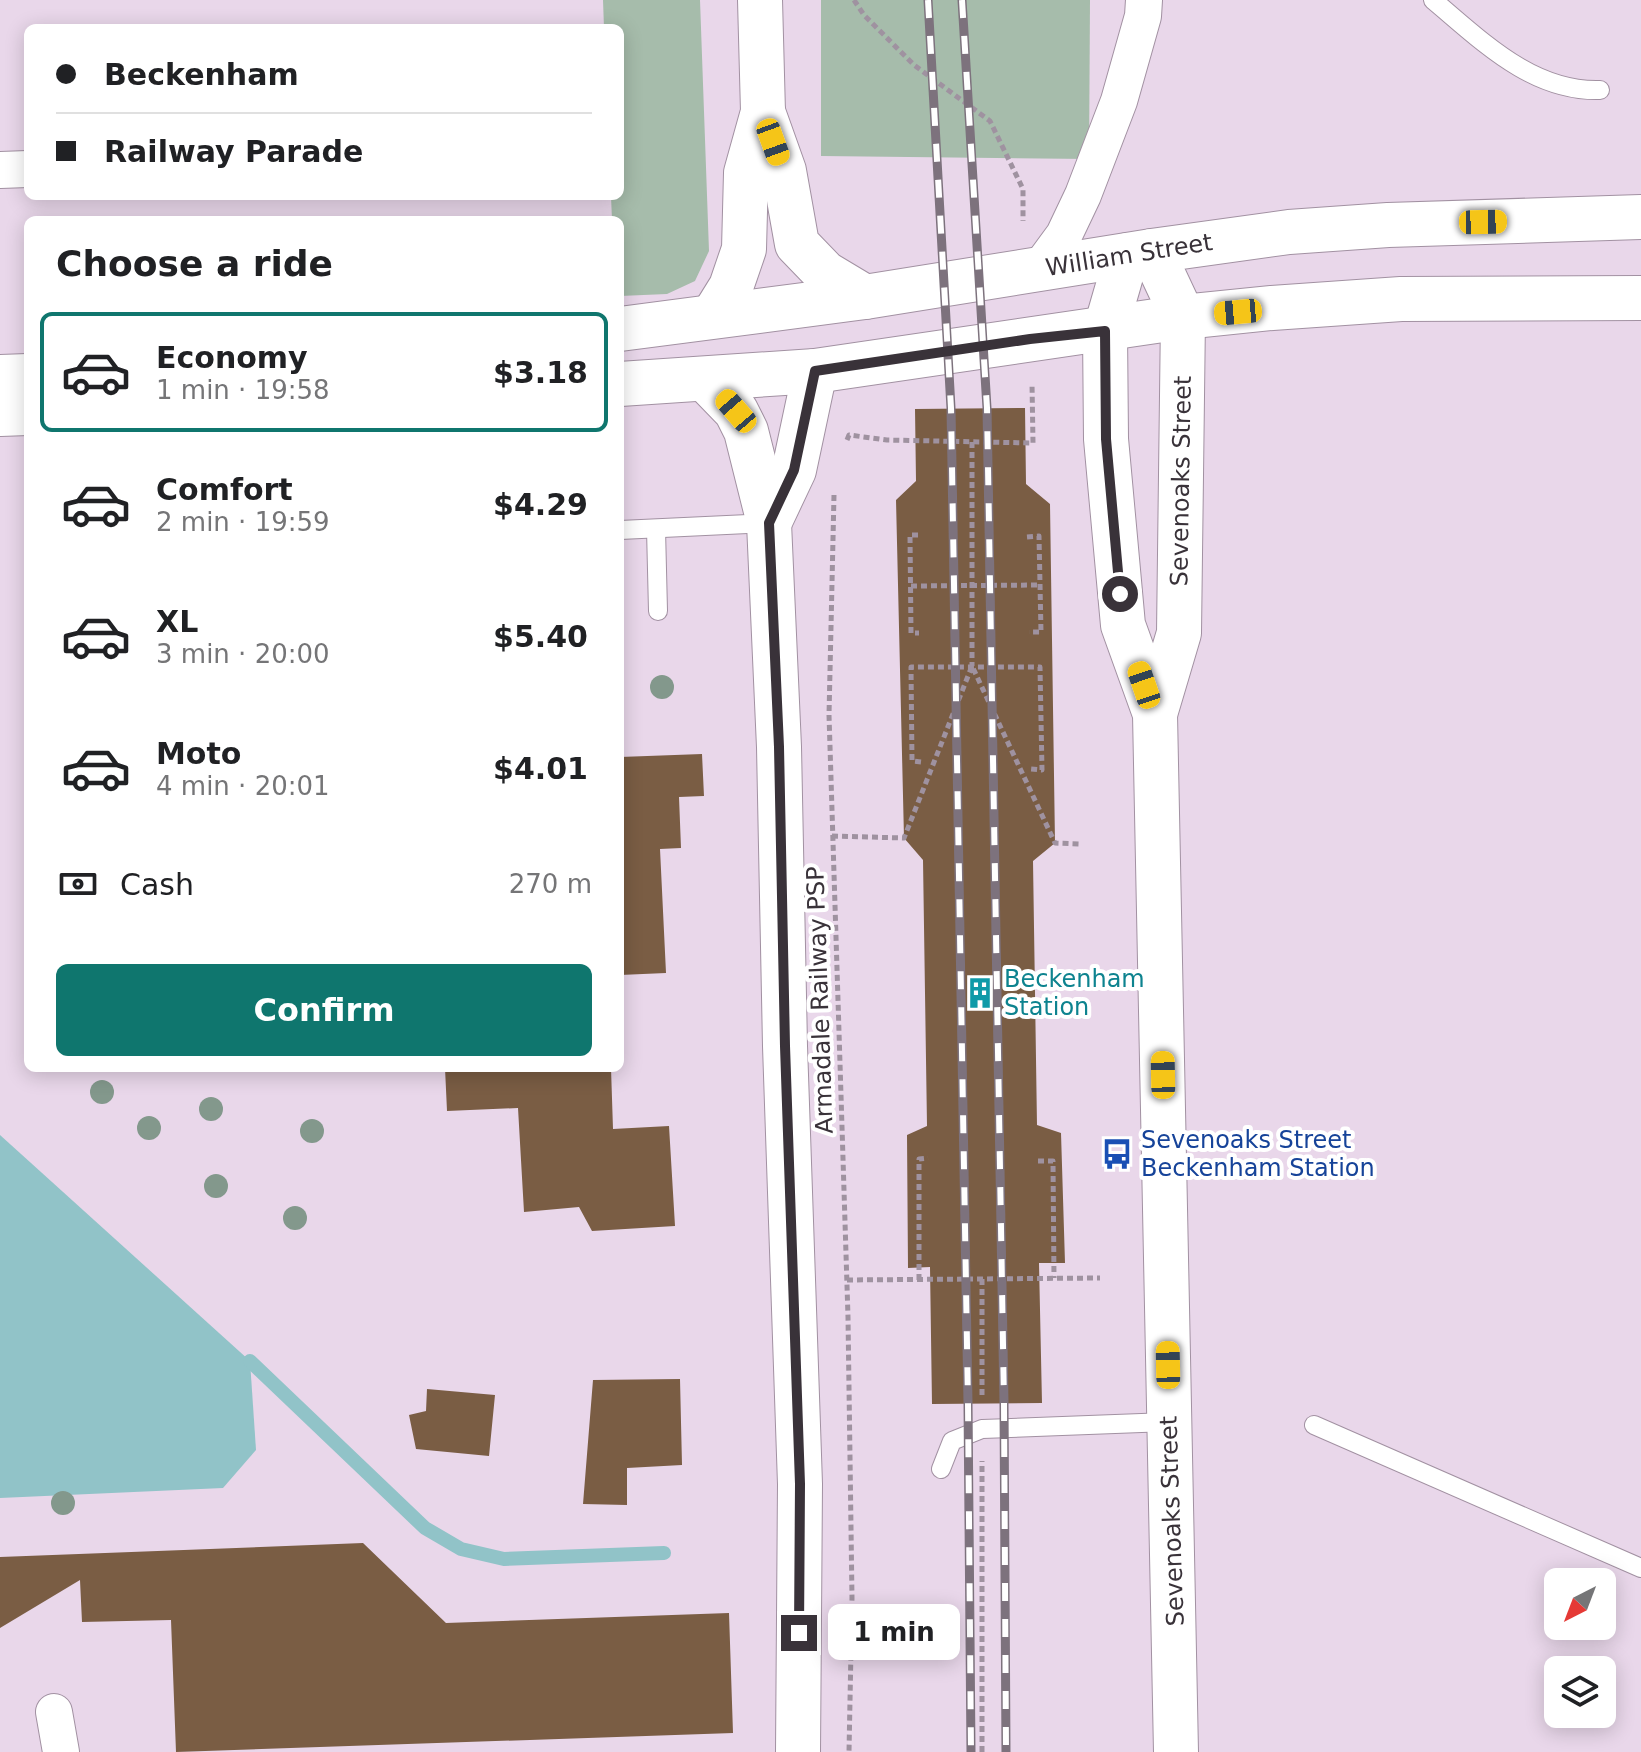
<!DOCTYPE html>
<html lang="en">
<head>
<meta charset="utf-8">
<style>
  body { margin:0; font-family:"DejaVu Sans",sans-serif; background:#f2f2f2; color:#202124; height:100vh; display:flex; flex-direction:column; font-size:30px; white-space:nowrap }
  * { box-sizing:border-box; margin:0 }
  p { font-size:26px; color:#757577 }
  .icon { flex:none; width:44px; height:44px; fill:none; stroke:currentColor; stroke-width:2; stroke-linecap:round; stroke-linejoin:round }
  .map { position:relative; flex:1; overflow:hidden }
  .sheet { position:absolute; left:24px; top:216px; width:600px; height:856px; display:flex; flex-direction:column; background:#fff; border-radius:12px; box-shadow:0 4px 20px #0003 }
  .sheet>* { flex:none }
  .top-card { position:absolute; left:24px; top:24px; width:600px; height:176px; border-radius:12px; box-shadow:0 4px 20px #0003; display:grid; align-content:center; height:176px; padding:0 32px; background:#fff }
  .needle { width:52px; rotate:222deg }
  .tools { position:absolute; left:1544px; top:1568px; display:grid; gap:16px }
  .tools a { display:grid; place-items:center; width:72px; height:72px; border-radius:12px; background:#fff; box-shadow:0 4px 20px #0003; font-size:40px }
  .end { position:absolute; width:36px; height:36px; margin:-18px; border:10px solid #393239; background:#fff; box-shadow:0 0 0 4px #fff }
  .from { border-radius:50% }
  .bubble { position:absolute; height:56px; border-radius:12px; background:#fff; box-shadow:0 4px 20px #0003; font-size:26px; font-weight:800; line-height:56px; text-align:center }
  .car { position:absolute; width:24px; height:48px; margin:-24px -12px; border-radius:10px; box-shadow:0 0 6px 2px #0007; background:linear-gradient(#f5c518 24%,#345 0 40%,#f5c518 0 76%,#345 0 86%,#f5c518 0) }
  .top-card b { display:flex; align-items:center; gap:28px; height:76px; font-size:30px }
  .top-card b+b { border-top:2px solid #e0e0e0 }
  .top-card i { width:20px; height:20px; background:#202124 }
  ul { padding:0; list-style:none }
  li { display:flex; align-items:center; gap:24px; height:120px; margin:0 16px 12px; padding:0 16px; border:4px solid transparent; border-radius:12px }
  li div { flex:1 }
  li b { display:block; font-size:30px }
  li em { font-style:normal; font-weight:800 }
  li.selected { border-color:#0f766e }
  li>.icon { width:72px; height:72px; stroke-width:1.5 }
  h2 { padding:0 32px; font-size:36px; line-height:96px }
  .pay { display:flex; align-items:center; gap:20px; height:88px; padding:0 32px; font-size:30px }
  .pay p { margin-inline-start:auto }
  .cta { display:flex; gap:16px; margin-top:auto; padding:16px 32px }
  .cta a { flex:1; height:92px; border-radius:12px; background:#0f766e; color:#fff; font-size:32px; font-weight:800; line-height:92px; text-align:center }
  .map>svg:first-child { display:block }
</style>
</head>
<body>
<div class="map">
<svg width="1641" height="1752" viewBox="0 0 1641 1752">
  <rect width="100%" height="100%" fill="#e9d7ea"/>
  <g fill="#a6bcab">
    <polygon points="603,0 700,0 709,251 695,281 667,294 620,296 620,220 612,220 611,196 620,196 620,28 604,28"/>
    <polygon points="821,0 1090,0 1089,159 821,156"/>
  </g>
  <polygon fill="#91c3c8" points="0,1135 250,1361 256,1450 223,1488 0,1498"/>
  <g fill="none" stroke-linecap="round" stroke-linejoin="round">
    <polyline stroke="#91c3c8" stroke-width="14" points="250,1361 425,1528 461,1549 504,1559 664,1553"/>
  </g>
  <g fill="#7a5d44">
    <polygon points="1025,408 1026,484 1050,504 1055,843 1033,861 1037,1125 1061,1133 1065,1263 1039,1263 1042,1403 932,1404 930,1267 908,1268 907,1135 927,1126 923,860 904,838 896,500 916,481 915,409"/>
    <polygon points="702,754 704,796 679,797 681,848 660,849 666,973 620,975 620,757"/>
    <polygon points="445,1068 611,1068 613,1129 669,1126 675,1226 592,1231 579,1207 524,1212 518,1108 447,1111"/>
    <polygon points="680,1379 682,1465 627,1468 627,1505 583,1504 593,1380"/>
    <polygon points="427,1389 495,1395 489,1456 416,1449 409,1415 426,1411"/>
    <polygon points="363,1543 446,1623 729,1613 733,1733 176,1752 171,1620 82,1622 80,1580 0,1628 0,1557"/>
  </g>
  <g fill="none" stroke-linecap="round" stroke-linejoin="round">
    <defs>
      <g id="lane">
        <path d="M1433 0C1482 41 1532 92 1600 90"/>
        <polyline points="656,529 658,611"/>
        <polyline points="620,530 769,523"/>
        <polyline points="1314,1425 1641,1568"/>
        <polyline points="941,1469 952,1441 982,1429 1168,1422"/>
      </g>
      <g id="street">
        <polyline points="0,170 28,169"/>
        <polyline points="1039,269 1064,235 1083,195 1119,101 1143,16 1144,0"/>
        <polyline points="54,1712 61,1752"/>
      </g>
      <g id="secondary">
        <polyline points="763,112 784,171 797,244 825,273 865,297"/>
        <polyline points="1152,251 1183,317 1179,633 1155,714"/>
        <polyline points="1127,255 1105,331 1106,439 1123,625 1155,714 1176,1752"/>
        <polyline points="713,316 731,287 744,249 746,173 763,112 760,0"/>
        <polyline points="706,380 736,411 746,431 769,523 779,747 785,1046 800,1484 798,1752"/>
        <polyline points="769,523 794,470 815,371"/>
      </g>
      <g id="primary">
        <polyline points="620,329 865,297 1152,251 1289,232 1388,225 1641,217"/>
        <polyline points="0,377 28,376"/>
        <polyline points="620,384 815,371 1183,317 1272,308 1401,299 1641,298"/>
        <polyline points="0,414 28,413"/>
      </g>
    </defs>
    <use href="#lane" stroke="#a291a2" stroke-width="20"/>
    <use href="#street" stroke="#a291a2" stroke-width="38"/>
    <use href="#secondary" stroke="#a291a2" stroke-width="46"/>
    <use href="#primary" stroke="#a291a2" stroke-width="46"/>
    <g stroke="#9f92a0" stroke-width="5" stroke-dasharray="6 4" stroke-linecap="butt">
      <polyline points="854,0 864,15 914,65 990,121 1023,189 1023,221"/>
      <polyline points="847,440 849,435 887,440 1033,443 1032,383"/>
      <polyline points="972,442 972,666"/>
      <polyline points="834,495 829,715 848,1317 852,1598 849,1752"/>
      <polyline points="918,535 910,535 911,633 919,633"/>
      <polyline points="1027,537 1039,536 1041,632 1029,632"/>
      <polyline points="911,586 1040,585"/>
      <polyline points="921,762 912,761 911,667 1040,667 1042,770 1031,769"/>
      <polyline points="832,836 904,838 972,666 1055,843 1081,844"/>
      <polyline points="1038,1161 1053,1161 1054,1278"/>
      <polyline points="982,1279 982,1399"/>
      <polyline points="847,1280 1100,1278"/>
      <polyline points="919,1280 919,1159 928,1158"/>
      <polyline points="982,1752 982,1461"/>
    </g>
    <use href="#lane" stroke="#fff" stroke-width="18"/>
    <use href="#street" stroke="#fff" stroke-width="36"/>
    <use href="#secondary" stroke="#fff" stroke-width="44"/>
    <use href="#primary" stroke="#fff" stroke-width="44"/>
    <defs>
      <g id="rail">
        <polyline points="928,0 951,408 968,1403 971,1752"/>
        <polyline points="962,0 987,408 1004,1403 1006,1752"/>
      </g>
    </defs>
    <use href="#rail" stroke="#7d727d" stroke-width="9"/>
    <use href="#rail" stroke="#fff" stroke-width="6" stroke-dasharray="18" stroke-linecap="butt"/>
  </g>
  <g fill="#83988c">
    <circle cx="662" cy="687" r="12"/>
    <circle cx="102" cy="1092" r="12"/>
    <circle cx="211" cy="1109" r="12"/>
    <circle cx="149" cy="1128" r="12"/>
    <circle cx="312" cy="1131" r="12"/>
    <circle cx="216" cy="1186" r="12"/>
    <circle cx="295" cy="1218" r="12"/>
    <circle cx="63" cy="1503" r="12"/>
  </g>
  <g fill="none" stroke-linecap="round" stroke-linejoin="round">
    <polyline stroke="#393239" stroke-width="10" points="799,1633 800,1484 785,1046 779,747 769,523 794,470 815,371 1030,339 1105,331 1106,439 1120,594"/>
  </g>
  <defs>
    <symbol id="building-bare" viewBox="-9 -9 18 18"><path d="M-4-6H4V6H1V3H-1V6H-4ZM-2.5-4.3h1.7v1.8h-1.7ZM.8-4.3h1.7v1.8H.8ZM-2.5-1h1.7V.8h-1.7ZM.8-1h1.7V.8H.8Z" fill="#0f9aa8" stroke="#fff" stroke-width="2.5" paint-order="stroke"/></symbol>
    <symbol id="bus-bare" viewBox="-9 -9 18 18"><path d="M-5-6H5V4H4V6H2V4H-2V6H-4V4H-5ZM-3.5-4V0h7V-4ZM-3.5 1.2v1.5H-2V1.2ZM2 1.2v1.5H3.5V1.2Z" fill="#1a4fb4" stroke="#fff" stroke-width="2.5" paint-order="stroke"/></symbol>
  </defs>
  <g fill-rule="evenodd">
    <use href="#building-bare" x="958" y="971" width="44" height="44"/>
    <use href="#bus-bare" x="1095" y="1132" width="44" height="44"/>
  </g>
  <g text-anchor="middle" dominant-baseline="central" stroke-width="8" stroke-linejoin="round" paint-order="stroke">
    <g font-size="24" fill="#393239" stroke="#fff">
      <text transform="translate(1129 255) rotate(-9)">William Street</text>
      <text transform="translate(1181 481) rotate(-89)">Sevenoaks Street</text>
      <text transform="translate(820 1000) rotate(-92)">Armadale Railway PSP</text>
      <text transform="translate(1172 1521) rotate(-92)">Sevenoaks Street</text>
    </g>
    <g font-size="24" fill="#0d838f" stroke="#fff" text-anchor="start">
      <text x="1004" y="979">Beckenham<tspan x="1004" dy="28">Station</tspan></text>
    </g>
    <g font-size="24" fill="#164399" stroke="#fff" text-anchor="start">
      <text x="1141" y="1140">Sevenoaks Street<tspan x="1141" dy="28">Beckenham Station</tspan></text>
    </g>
  </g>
</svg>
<div class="tools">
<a><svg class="needle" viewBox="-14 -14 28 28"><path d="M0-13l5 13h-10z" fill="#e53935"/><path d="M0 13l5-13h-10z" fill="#757577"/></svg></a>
<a><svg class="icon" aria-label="layers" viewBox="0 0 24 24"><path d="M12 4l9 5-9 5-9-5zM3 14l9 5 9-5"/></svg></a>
</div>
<i class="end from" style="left:1120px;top:594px"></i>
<i class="end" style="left:799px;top:1633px"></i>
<div class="bubble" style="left:828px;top:1604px;width:132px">1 min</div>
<i class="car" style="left:773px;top:142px;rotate:160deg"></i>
<i class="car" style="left:1483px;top:222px;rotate:89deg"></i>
<i class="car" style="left:1238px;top:312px;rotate:265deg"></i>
<i class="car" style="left:736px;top:411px;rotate:319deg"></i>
<i class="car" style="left:1144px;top:685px;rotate:341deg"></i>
<i class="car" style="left:1163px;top:1075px;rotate:359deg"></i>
<i class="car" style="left:1168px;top:1365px;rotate:359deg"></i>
<div class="top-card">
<b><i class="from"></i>Beckenham</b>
<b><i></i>Railway Parade</b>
</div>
<section class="sheet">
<h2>Choose a ride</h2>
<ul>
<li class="selected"><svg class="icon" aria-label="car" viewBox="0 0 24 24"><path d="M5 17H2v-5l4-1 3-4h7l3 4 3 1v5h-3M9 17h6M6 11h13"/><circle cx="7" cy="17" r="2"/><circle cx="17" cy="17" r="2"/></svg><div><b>Economy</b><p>1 min · 19:58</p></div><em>$3.18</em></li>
<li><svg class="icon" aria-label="car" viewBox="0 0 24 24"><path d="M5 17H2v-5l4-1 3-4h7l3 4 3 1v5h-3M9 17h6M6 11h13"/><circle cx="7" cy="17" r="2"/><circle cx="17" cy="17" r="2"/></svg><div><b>Comfort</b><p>2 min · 19:59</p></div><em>$4.29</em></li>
<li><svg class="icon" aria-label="car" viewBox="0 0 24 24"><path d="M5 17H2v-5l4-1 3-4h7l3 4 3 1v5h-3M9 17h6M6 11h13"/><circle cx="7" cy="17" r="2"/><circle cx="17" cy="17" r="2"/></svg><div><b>XL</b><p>3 min · 20:00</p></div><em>$5.40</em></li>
<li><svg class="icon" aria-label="car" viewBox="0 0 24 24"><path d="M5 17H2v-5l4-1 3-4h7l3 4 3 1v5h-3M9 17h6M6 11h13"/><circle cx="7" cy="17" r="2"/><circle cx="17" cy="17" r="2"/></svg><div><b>Moto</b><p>4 min · 20:01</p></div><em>$4.01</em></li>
</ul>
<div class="pay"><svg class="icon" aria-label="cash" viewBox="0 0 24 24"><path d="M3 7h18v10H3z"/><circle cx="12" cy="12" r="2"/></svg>Cash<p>270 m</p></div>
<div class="cta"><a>Confirm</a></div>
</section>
</div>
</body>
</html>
